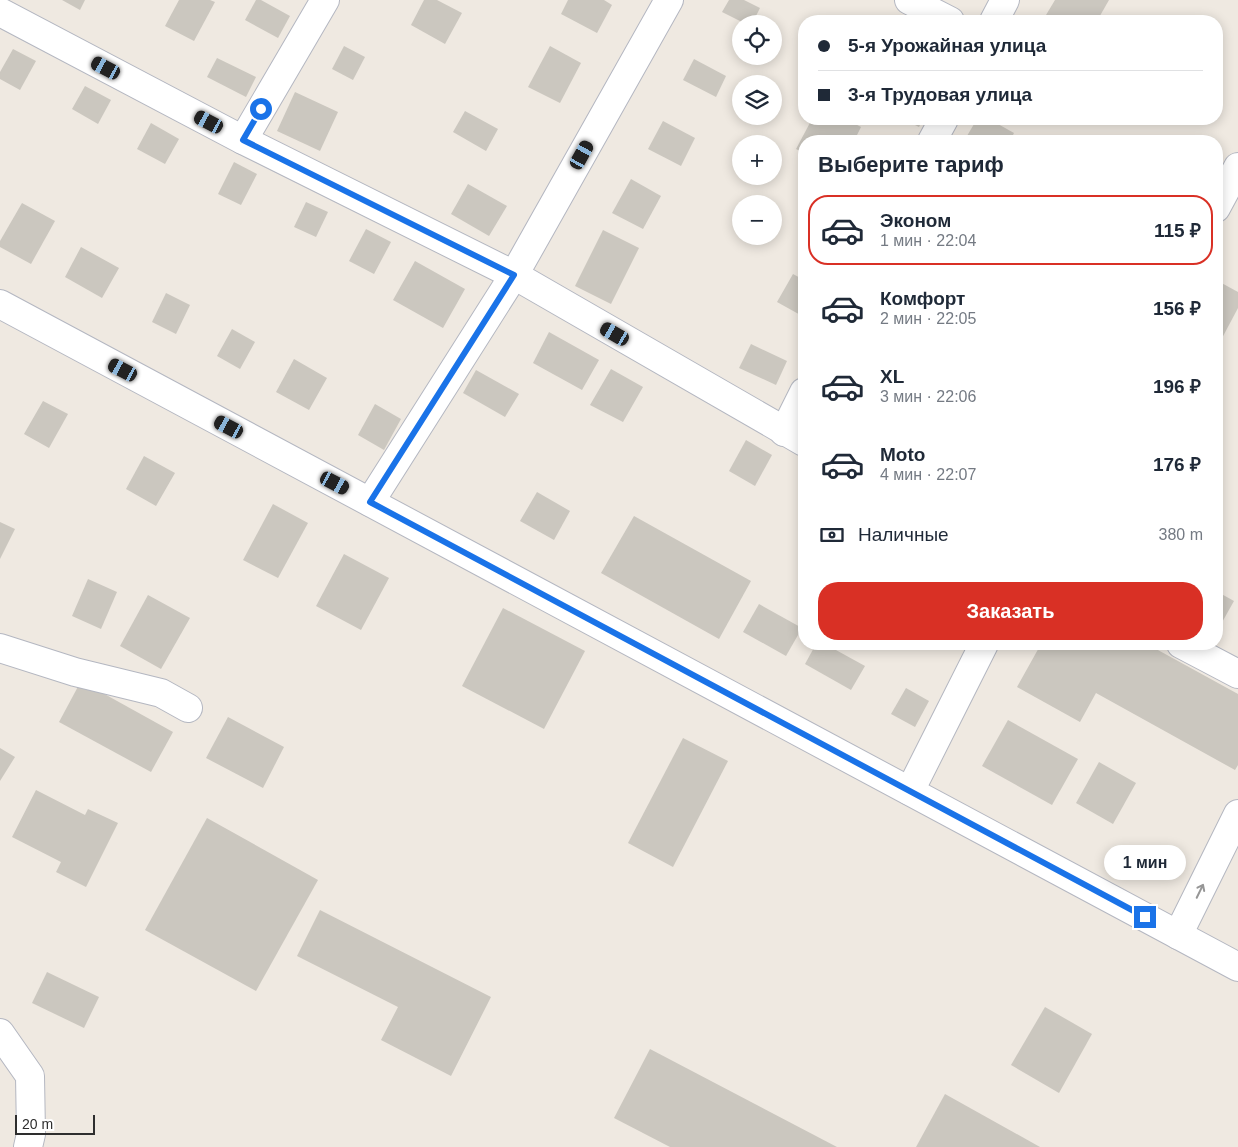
<!DOCTYPE html>
<html lang="ru">
<head>
<meta charset="utf-8">
<style>
  body { margin:0; font-family:Helvetica,sans-serif; background:#f2f2f3; color:#1f2937; height:100vh; display:flex; flex-direction:column; font-size:19px; white-space:nowrap }
  * { box-sizing:border-box; margin:0 }
  p { font-size:16px; color:#747a83 }
  .icon { flex:none; width:28px; height:28px; fill:none; stroke:currentColor; stroke-width:2; stroke-linecap:round; stroke-linejoin:round }
  .map { position:relative; flex:1; overflow:hidden }
  .drawer { position:absolute; left:798px; top:135px; width:425px; height:515px; display:flex; flex-direction:column; background:#fff; border-radius:20px; box-shadow:0 2px 12px #0003 }
  .drawer>* { flex:none }
  .top-card { position:absolute; left:798px; top:15px; width:425px; height:110px; border-radius:20px; box-shadow:0 2px 12px #0003; display:grid; align-content:center; height:110px; padding:0 20px; background:#fff }
  .fabs { position:absolute; left:732px; top:15px; display:grid; gap:10px }
  .fabs a { display:grid; place-items:center; width:50px; height:50px; border-radius:50%; background:#fff; box-shadow:0 2px 12px #0003; font-size:25px }
  .scale { position:absolute; left:15px; bottom:12px; width:80px; box-sizing:border-box; padding-left:5px; border:2px solid #2e2e2e; border-top:0; font-size:14px; line-height:18px; white-space:nowrap; color:#2e2e2e; -webkit-text-stroke:4px #fff; paint-order:stroke }
  .end { position:absolute; width:22px; height:22px; margin:-11px; border:6px solid #1a73e8; background:#fff; box-shadow:0 0 0 2px #fff }
  .from { border-radius:50% }
  .bubble { position:absolute; height:35px; border-radius:18px; background:#fff; box-shadow:0 2px 12px #0003; font-size:16px; font-weight:800; line-height:35px; text-align:center }
  .car { position:absolute; width:15px; height:30px; margin:-15px -8px; border-radius:6px; box-shadow:0 0 4px 1px #0007; background:linear-gradient(#222 24%,#8ab4d8 0 40%,#222 0 76%,#8ab4d8 0 86%,#222 0) }
  .top-card b { display:flex; align-items:center; gap:18px; height:48px; font-size:19px }
  .top-card b+b { border-top:1px solid #e0e1e3 }
  .top-card i { width:12px; height:12px; background:#1f2937 }
  ul { padding:0; list-style:none }
  li { display:flex; align-items:center; gap:15px; height:70px; margin:0 10px 8px; padding:0 10px; border:2px solid transparent; border-radius:20px }
  li div { flex:1 }
  li b { display:block; font-size:19px }
  li em { font-style:normal; font-weight:800 }
  li.active { border-color:#d93025 }
  li>.icon { width:45px; height:45px; stroke-width:1.5 }
  h2 { padding:0 20px; font-size:22px; line-height:60px }
  .pay { display:flex; align-items:center; gap:12px; height:55px; padding:0 20px; font-size:19px }
  .pay p { margin-inline-start:auto }
  .button { display:flex; gap:10px; margin-top:auto; padding:10px 20px }
  .button a { flex:1; height:58px; border-radius:20px; background:#d93025; color:#fff; font-size:20px; font-weight:800; line-height:58px; text-align:center }
  .map>svg:first-child { display:block }
</style>
</head>
<body>
<div class="map">
<svg width="1238" height="1147" viewBox="0 0 1238 1147">
  <rect width="100%" height="100%" fill="#efe9e1"/>
  <g fill="#cbc7bf">
    <polygon points="62,0 85,0 80,10"/>
    <polygon points="179,0 210,0 215,2 194,41 165,26"/>
    <polygon points="256,0 261,0 290,16 278,38 245,20"/>
    <polygon points="424,0 437,0 462,13 445,44 411,25"/>
    <polygon points="568,0 604,0 612,5 597,33 561,14"/>
    <polygon points="729,0 744,0 760,8 752,24 746,24 722,12"/>
    <polygon points="1055,0 1109,0 1097,21 1045,21 1043,20"/>
    <polygon points="344,46 365,57 353,80 332,69"/>
    <polygon points="550,46 581,63 560,103 528,87"/>
    <polygon points="13,49 36,61 20,90 0,79 0,72"/>
    <polygon points="217,58 256,77 246,97 207,77"/>
    <polygon points="694,59 726,76 716,97 683,80"/>
    <polygon points="85,86 111,100 98,124 72,109"/>
    <polygon points="295,92 338,112 320,151 277,131"/>
    <polygon points="465,111 498,129 486,151 453,132"/>
    <polygon points="812,119 846,119 861,127 854,141 804,141 804,153 796,149"/>
    <polygon points="903,119 923,119 919,127"/>
    <polygon points="977,119 989,119 1014,133 1010,141 964,141"/>
    <polygon points="663,121 695,138 681,166 648,149"/>
    <polygon points="151,123 179,139 165,164 137,149"/>
    <polygon points="234,162 257,174 241,205 218,194"/>
    <polygon points="631,179 661,196 643,229 612,213"/>
    <polygon points="468,184 507,206 489,236 451,214"/>
    <polygon points="306,202 328,212 316,237 294,227"/>
    <polygon points="22,203 55,221 31,264 0,247 0,241"/>
    <polygon points="366,229 391,242 374,274 349,261"/>
    <polygon points="603,230 639,248 611,304 575,286"/>
    <polygon points="81,247 119,268 102,298 65,277"/>
    <polygon points="415,261 465,289 443,328 393,300"/>
    <polygon points="793,274 804,280 804,317 777,302"/>
    <polygon points="1216,280 1238,292 1238,308 1221,340 1216,337"/>
    <polygon points="166,293 190,305 176,334 152,322"/>
    <polygon points="232,329 255,342 240,369 217,356"/>
    <polygon points="549,332 599,360 582,390 533,363"/>
    <polygon points="751,344 787,361 776,385 739,368"/>
    <polygon points="294,359 327,378 309,410 276,392"/>
    <polygon points="611,369 643,387 623,422 590,405"/>
    <polygon points="476,370 519,394 505,417 463,393"/>
    <polygon points="43,401 68,414 49,448 24,434"/>
    <polygon points="375,404 401,419 384,450 358,435"/>
    <polygon points="746,440 772,455 755,486 729,471"/>
    <polygon points="144,456 175,473 156,506 126,489"/>
    <polygon points="537,492 570,511 554,540 520,521"/>
    <polygon points="273,504 308,523 278,578 243,560"/>
    <polygon points="634,516 751,581 719,639 601,573"/>
    <polygon points="0,522 15,529 0,559"/>
    <polygon points="344,554 389,578 361,630 316,606"/>
    <polygon points="88,579 117,592 101,629 72,616"/>
    <polygon points="1216,591 1234,601 1216,633"/>
    <polygon points="148,595 190,618 161,669 120,646"/>
    <polygon points="759,604 802,628 786,656 743,632"/>
    <polygon points="503,608 585,651 544,729 462,686"/>
    <polygon points="816,644 825,644 865,666 851,690 805,664"/>
    <polygon points="1041,644 1147,644 1238,694 1238,765 1235,770 1096,693 1080,722 1017,687"/>
    <polygon points="81,681 173,732 151,772 59,722"/>
    <polygon points="906,688 929,701 915,727 891,714"/>
    <polygon points="228,717 284,747 263,788 206,758"/>
    <polygon points="1008,720 1078,759 1052,805 982,766"/>
    <polygon points="683,738 728,761 673,867 628,843"/>
    <polygon points="0,748 15,757 0,781"/>
    <polygon points="1099,762 1136,783 1113,824 1076,803"/>
    <polygon points="36,790 85,815 88,809 118,823 86,887 56,872 61,862 12,837"/>
    <polygon points="207,818 318,880 256,991 145,930"/>
    <polygon points="320,910 491,997 451,1076 381,1040 398,1007 297,956"/>
    <polygon points="47,972 99,997 84,1028 32,1003"/>
    <polygon points="1045,1007 1092,1034 1059,1093 1011,1065"/>
    <polygon points="650,1049 837,1147 670,1147 614,1118"/>
    <polygon points="945,1094 1040,1147 916,1147"/>
  </g>
  <g fill="none" stroke-linecap="round" stroke-linejoin="round">
    <defs>
      <g id="minor">
        <polyline points="909,0 950,21"/>
        <polyline points="0,12 243,140 514,275 804,442"/>
        <polyline points="994,21 1005,0"/>
        <polyline points="243,140 325,0"/>
        <polyline points="932,141 944,119"/>
        <polyline points="1216,208 1238,167"/>
        <polyline points="0,304 1238,967"/>
        <polyline points="784,432 804,392"/>
        <polyline points="370,502 514,275 669,0"/>
        <polyline points="1181,644 1238,674"/>
        <polyline points="0,648 75,672 161,693 188,708"/>
        <polyline points="910,791 984,644"/>
        <polyline points="1178,935 1238,814"/>
        <polyline points="0,1033 30,1076 31,1134 28,1147"/>
      </g>
    </defs>
    <use href="#minor" stroke="#b4b7c1" stroke-width="30"/>
    <use href="#minor" stroke="#fff" stroke-width="28"/>
  </g>
  <defs><path id="oneway-shaft" d="M-6 0H5M1.5-3L5.5 0L1.5 3" fill="none" stroke-width="1.6" stroke-linecap="round" stroke-linejoin="round" transform="scale(1.25)"/></defs>
  <use stroke="#969696" href="#oneway-shaft" transform="translate(1200 891) rotate(-64)"/>
  <g fill="none" stroke-linecap="round" stroke-linejoin="round">
    <polyline stroke="#1a73e8" stroke-width="6" points="261,109 243,140 514,275 370,502 1145,917"/>
  </g>
</svg>
<div class="fabs">
<a><svg class="icon" aria-label="locate" viewBox="0 0 24 24"><circle cx="12" cy="12" r="6"/><path d="M12 2v4M12 18v4M2 12h4M18 12h4"/></svg></a>
<a><svg class="icon" aria-label="layers" viewBox="0 0 24 24"><path d="M12 4l9 5-9 5-9-5zM3 14l9 5 9-5"/></svg></a>
<a>+</a>
<a>−</a>
</div>
<div class="scale">20 m</div>
<i class="end from" style="left:261px;top:109px"></i>
<i class="end" style="left:1145px;top:917px"></i>
<div class="bubble" style="left:1104px;top:845px;width:82px">1 мин</div>
<i class="car" style="left:106px;top:68px;rotate:298deg"></i>
<i class="car" style="left:209px;top:122px;rotate:298deg"></i>
<i class="car" style="left:582px;top:155px;rotate:29deg"></i>
<i class="car" style="left:615px;top:334px;rotate:300deg"></i>
<i class="car" style="left:123px;top:370px;rotate:298deg"></i>
<i class="car" style="left:229px;top:427px;rotate:298deg"></i>
<i class="car" style="left:335px;top:483px;rotate:118deg"></i>
<div class="top-card">
<b><i class="from"></i>5-я Урожайная улица</b>
<b><i></i>3-я Трудовая улица</b>
</div>
<section class="drawer">
<h2>Выберите тариф</h2>
<ul>
<li class="active"><svg class="icon" aria-label="car" viewBox="0 0 24 24"><path d="M5 17H2v-5l4-1 3-4h7l3 4 3 1v5h-3M9 17h6M6 11h13"/><circle cx="7" cy="17" r="2"/><circle cx="17" cy="17" r="2"/></svg><div><b>Эконом</b><p>1 мин · 22:04</p></div><em>115 ₽</em></li>
<li><svg class="icon" aria-label="car" viewBox="0 0 24 24"><path d="M5 17H2v-5l4-1 3-4h7l3 4 3 1v5h-3M9 17h6M6 11h13"/><circle cx="7" cy="17" r="2"/><circle cx="17" cy="17" r="2"/></svg><div><b>Комфорт</b><p>2 мин · 22:05</p></div><em>156 ₽</em></li>
<li><svg class="icon" aria-label="car" viewBox="0 0 24 24"><path d="M5 17H2v-5l4-1 3-4h7l3 4 3 1v5h-3M9 17h6M6 11h13"/><circle cx="7" cy="17" r="2"/><circle cx="17" cy="17" r="2"/></svg><div><b>XL</b><p>3 мин · 22:06</p></div><em>196 ₽</em></li>
<li><svg class="icon" aria-label="car" viewBox="0 0 24 24"><path d="M5 17H2v-5l4-1 3-4h7l3 4 3 1v5h-3M9 17h6M6 11h13"/><circle cx="7" cy="17" r="2"/><circle cx="17" cy="17" r="2"/></svg><div><b>Moto</b><p>4 мин · 22:07</p></div><em>176 ₽</em></li>
</ul>
<div class="pay"><svg class="icon" aria-label="cash" viewBox="0 0 24 24"><path d="M3 7h18v10H3z"/><circle cx="12" cy="12" r="2"/></svg>Наличные<p>380 m</p></div>
<div class="button"><a>Заказать</a></div>
</section>
</div>
</body>
</html>
